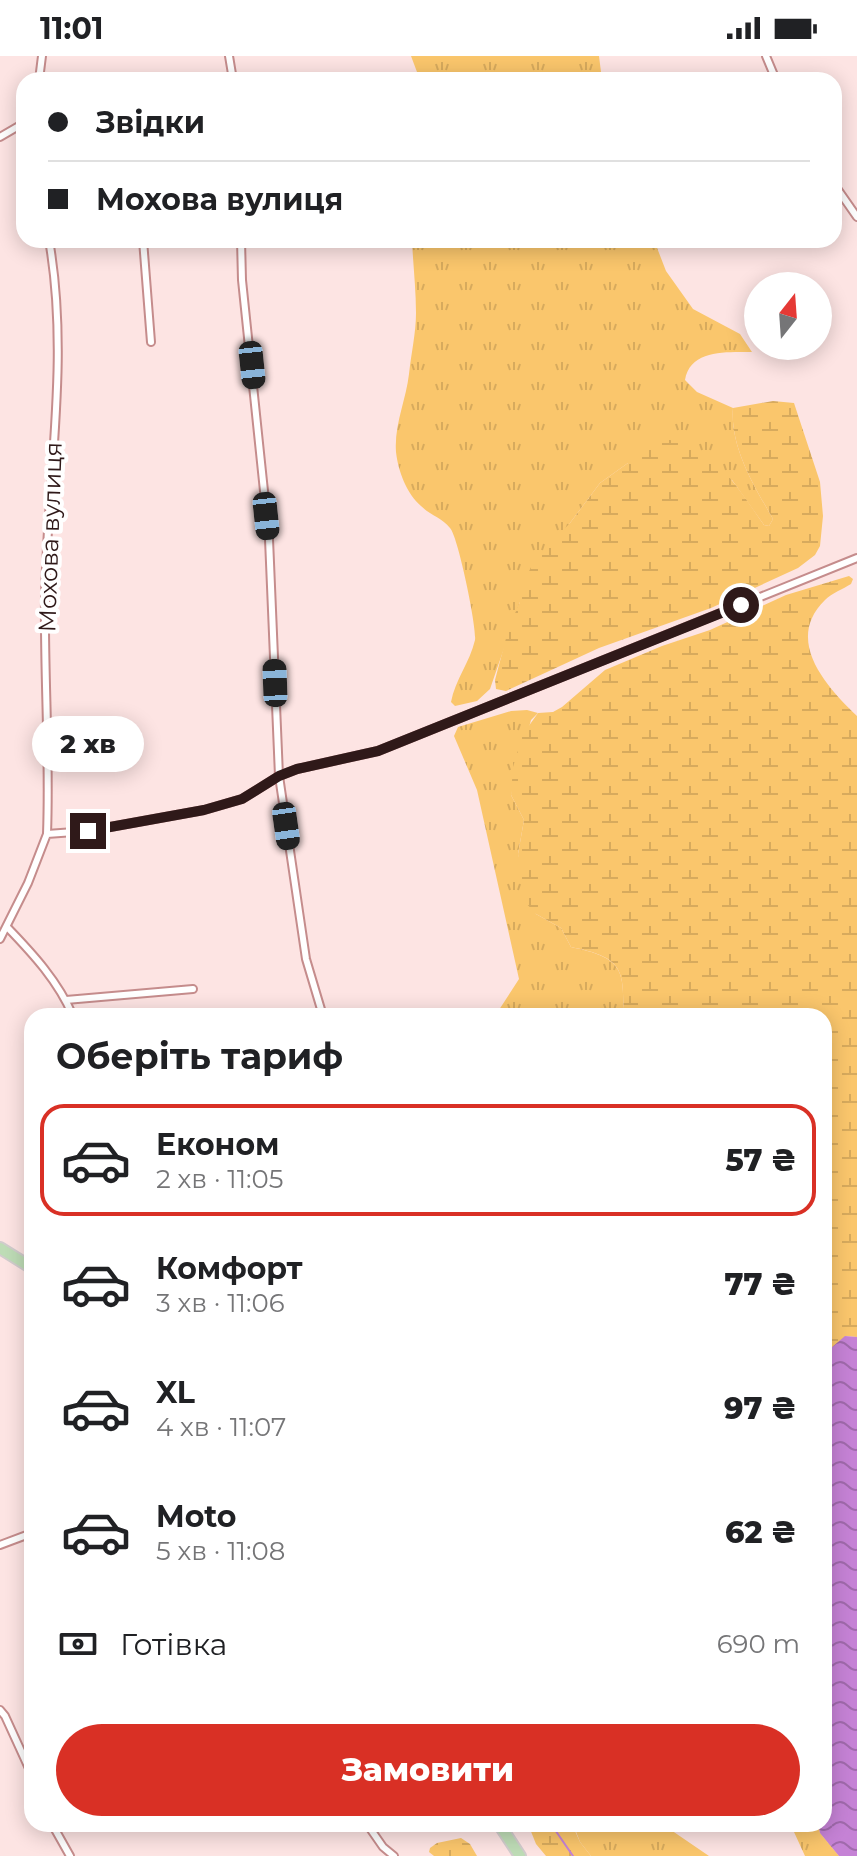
<!DOCTYPE html>
<html lang="uk">
<head>
<meta charset="utf-8">
<style>
  body { margin:0; font-family:Montserrat,sans-serif; background:#f2f2f2; color:#202124; height:100vh; display:flex; flex-direction:column; font-size:30px; white-space:nowrap }
  * { box-sizing:border-box; margin:0 }
  p { font-size:26px; color:#757577 }
  .icon { flex:none; width:44px; height:44px; fill:none; stroke:currentColor; stroke-width:2; stroke-linecap:round; stroke-linejoin:round }
  .map { position:relative; flex:1; overflow:hidden }
  .details { position:absolute; left:24px; top:952px; width:808px; height:824px; display:flex; flex-direction:column; background:#fff; border-radius:24px; box-shadow:0 4px 20px #0003 }
  .details>* { flex:none }
  .top-card { position:absolute; left:16px; top:16px; width:826px; height:176px; border-radius:24px; box-shadow:0 4px 20px #0003; display:grid; align-content:center; height:176px; padding:0 32px; background:#fff }
  .needle { width:52px; rotate:17deg }
  .tools { position:absolute; left:744px; top:216px; display:grid; gap:16px }
  .tools a { display:grid; place-items:center; width:88px; height:88px; border-radius:50%; background:#fff; box-shadow:0 4px 20px #0003; font-size:40px }
  .end { position:absolute; width:36px; height:36px; margin:-18px; border:10px solid #2f1919; background:#fff; box-shadow:0 0 0 4px #fff }
  .from { border-radius:50% }
  .bubble { position:absolute; height:56px; border-radius:28px; background:#fff; box-shadow:0 4px 20px #0003; font-size:26px; font-weight:800; line-height:56px; text-align:center }
  .car { position:absolute; width:24px; height:48px; margin:-24px -12px; border-radius:10px; box-shadow:0 0 6px 2px #0007; background:linear-gradient(#222 24%,#8ab4d8 0 40%,#222 0 76%,#8ab4d8 0 86%,#222 0) }
  .top-card b { display:flex; align-items:center; gap:28px; height:76px; font-size:30px }
  .top-card b+b { border-top:2px solid #e0e0e0 }
  .top-card i { width:20px; height:20px; background:#202124 }
  ul { padding:0; list-style:none }
  li { display:flex; align-items:center; gap:24px; height:112px; margin:0 16px 12px; padding:0 16px; border:4px solid transparent; border-radius:24px }
  li div { flex:1 }
  li b { display:block; font-size:30px }
  li em { font-style:normal; font-weight:800 }
  li.selected { border-color:#d93025 }
  li>.icon { width:72px; height:72px; stroke-width:1.5 }
  h2 { padding:0 32px; font-size:36px; line-height:96px }
  .pay { display:flex; align-items:center; gap:20px; height:88px; padding:0 32px; font-size:30px }
  .pay p { margin-inline-start:auto }
  .primary-button { display:flex; gap:16px; margin-top:auto; padding:16px 32px }
  .primary-button a { flex:1; height:92px; border-radius:48px; background:#d93025; color:#fff; font-size:32px; font-weight:800; line-height:92px; text-align:center }
  .status { display:flex; justify-content:space-between; align-items:center; height:56px; padding:0 40px; background:#fff; direction:ltr }
  .status svg { height:22px; fill:currentColor }
  .map>svg:first-child { display:block }
</style>
</head>
<body>
<div class="status"><b>11:01</b><svg viewBox="0 0 49 12"><path d="M0 12V9h3v3zM5 12V6h3v6zM10 12V3h3v9zM15 12V0h3v12zM26 1h20v11H26zM47 4h2v5h-2z"/></svg></div>
<div class="map">
<svg width="857" height="1800" viewBox="0 0 857 1800">
  <defs>
    <pattern id="grass-tufts" width="24" height="20" patternUnits="userSpaceOnUse" patternTransform="scale(2)"><rect width="24" height="20" fill="#fac66c"/><path d="M3 7l-1-3M5 7V3M7 7l1-3M15 17l-1-3M17 17v-4M19 17l1-3" fill="none" stroke="#d7aa5d"/></pattern>
    <pattern id="wetland-marsh" width="20" height="14" patternUnits="userSpaceOnUse" patternTransform="scale(2)"><rect width="20" height="14" fill="#fac66c"/><path d="M1 5h8M5 5V1M11 12h8M15 12V8" fill="none" stroke="#d7aa5d"/></pattern>
    <pattern id="water-waves" width="16" height="10" patternUnits="userSpaceOnUse" patternTransform="scale(2)"><rect width="16" height="10" fill="#c582d5"/><path d="M0 5q4-4 8 0t8 0" fill="none" stroke="#a06aac"/></pattern>
  </defs>
  <rect width="100%" height="100%" fill="#fde4e3"/>
  <g fill="url(#grass-tufts)">
    <polygon points="411,0 599,0 602,24 420,24"/>
    <path d="M412 184H654L666 215 693 253 740 278 752 296C728 296 690 293 685 324L697 336 733 352C730 391 754 430 773 463L769 470 764 469 732 424 628 407 600 427 570 467 520 546 490 633 477 645 455 650 451 646C455 624 470 606 475 584 477 572 458 480 450 472 442 462 430 459 421 450 407 438 398 415 396 396 394 369 406 344 409 318 411 298 416 277 416 257 416 233 413 208 412 184Z"/>
    <path d="M527 654 538 657 531 664 511 739 524 764 518 798 536 858 561 872 571 891C592 896 619 900 622 926 624 938 622 949 626 960H495L519 923 477 734 454 680 458 671 511 655Z"/>
    <polygon points="573,1768 638,1768 652,1775 668,1772 709,1800 591,1800 580,1786"/>
    <polygon points="787,1768 818,1768 820,1777 839,1800 805,1800 794,1776"/>
  </g>
  <g fill="url(#wetland-marsh)">
    <path d="M773 345 794 347 820 426 823 460 820 490 815 499 798 512 711 552 599 592 506 635 496 633 495 624 509 571 520 546 518 538 534 505 570 467 600 427 628 407 654 384C707 378 738 432 764 469L769 470 773 463C754 430 730 391 733 352Z"/>
    <path d="M849 520 853 523 851 528C843 533 832 537 825 544 784 584 826 630 857 660V1281L845 1280 857 1460V1800H839L820 1777 818 1768H824V960H626C622 949 624 938 622 926 619 900 593 896 571 891L561 872 536 858 525 846 518 798 524 764 511 739 513 711 523 678 538 657 553 656 562 651 605 614 662 590 710 574 786 539Z"/>
    <polygon points="528,1768 572,1768 580,1786 591,1800 546,1800 536,1788"/>
    <polygon points="461,1782 470,1788 477,1800 434,1800 429,1796 430,1792 437,1787"/>
  </g>
  <polygon fill="url(#water-waves)" points="845,1280 857,1281 857,1800 839,1800 820,1777 818,1768 824,1768 824,1298"/>
  <g fill="none" stroke-linecap="round" stroke-linejoin="round">
    <polyline stroke="#c582d5" stroke-width="2" points="551,1768 573,1800"/>
    <defs>
      <g id="street">
        <polyline points="229,0 233,24"/>
        <polyline points="766,0 776,24"/>
        <polyline points="39,24 42,0"/>
        <polyline points="0,81 24,67"/>
        <polyline points="834,128 857,161"/>
        <polyline points="143,184 151,286"/>
        <polyline points="241,184 242,224 269,483 279,720 306,903 323,960"/>
        <path d="M47 778C50 699 44 620 45 541 47 423 70 302 49 184"/>
        <path d="M7 871C33 898 58 925 73 960"/>
        <polyline points="0,883 28,827 47,778 88,775 204,754 242,743 279,720 297,713 378,695 857,502"/>
        <polyline points="66,944 193,933"/>
        <polyline points="0,1489 32,1477"/>
        <polyline points="0,1654 5,1660 32,1719"/>
        <polyline points="52,1768 70,1800"/>
        <polyline points="367,1768 383,1791 394,1800"/>
      </g>
      <g id="primary">
        <polyline points="0,1192 32,1212"/>
        <polyline points="499,1768 520,1800"/>
      </g>
    </defs>
    <use href="#street" stroke="#c58c8c" stroke-width="10"/>
    <use href="#primary" stroke="#d1cccc" stroke-width="14"/>
    <use href="#street" stroke="#fff" stroke-width="6"/>
    <use href="#primary" stroke="#bedcb6" stroke-width="10"/>
  </g>
  <g fill="none" stroke-linecap="round" stroke-linejoin="round">
    <polyline stroke="#2f1919" stroke-width="10" points="88,775 204,754 242,743 279,720 297,713 378,695 741,549"/>
  </g>
  <g text-anchor="middle" dominant-baseline="central" stroke-width="8" stroke-linejoin="round" paint-order="stroke">
    <g font-size="24" fill="#2f1919" stroke="#fff">
      <text transform="translate(50 481) rotate(-88)">Мохова вулиця</text>
    </g>
  </g>
</svg>
<div class="tools">
<a><svg class="needle" viewBox="-14 -14 28 28"><path d="M0-13l5 13h-10z" fill="#e53935"/><path d="M0 13l5-13h-10z" fill="#757577"/></svg></a>
</div>
<i class="end from" style="left:741px;top:549px"></i>
<i class="end" style="left:88px;top:775px"></i>
<div class="bubble" style="left:32px;top:660px;width:112px">2 хв</div>
<i class="car" style="left:252px;top:309px;rotate:174deg"></i>
<i class="car" style="left:266px;top:460px;rotate:174deg"></i>
<i class="car" style="left:275px;top:627px;rotate:358deg"></i>
<i class="car" style="left:286px;top:770px;rotate:172deg"></i>
<div class="top-card">
<b><i class="from"></i>Звідки</b>
<b><i></i>Мохова вулиця</b>
</div>
<section class="details">
<h2>Оберіть тариф</h2>
<ul>
<li class="selected"><svg class="icon" aria-label="car" viewBox="0 0 24 24"><path d="M5 17H2v-5l4-1 3-4h7l3 4 3 1v5h-3M9 17h6M6 11h13"/><circle cx="7" cy="17" r="2"/><circle cx="17" cy="17" r="2"/></svg><div><b>Економ</b><p>2 хв · 11:05</p></div><em>57 ₴</em></li>
<li><svg class="icon" aria-label="car" viewBox="0 0 24 24"><path d="M5 17H2v-5l4-1 3-4h7l3 4 3 1v5h-3M9 17h6M6 11h13"/><circle cx="7" cy="17" r="2"/><circle cx="17" cy="17" r="2"/></svg><div><b>Комфорт</b><p>3 хв · 11:06</p></div><em>77 ₴</em></li>
<li><svg class="icon" aria-label="car" viewBox="0 0 24 24"><path d="M5 17H2v-5l4-1 3-4h7l3 4 3 1v5h-3M9 17h6M6 11h13"/><circle cx="7" cy="17" r="2"/><circle cx="17" cy="17" r="2"/></svg><div><b>XL</b><p>4 хв · 11:07</p></div><em>97 ₴</em></li>
<li><svg class="icon" aria-label="car" viewBox="0 0 24 24"><path d="M5 17H2v-5l4-1 3-4h7l3 4 3 1v5h-3M9 17h6M6 11h13"/><circle cx="7" cy="17" r="2"/><circle cx="17" cy="17" r="2"/></svg><div><b>Moto</b><p>5 хв · 11:08</p></div><em>62 ₴</em></li>
</ul>
<div class="pay"><svg class="icon" aria-label="cash" viewBox="0 0 24 24"><path d="M3 7h18v10H3z"/><circle cx="12" cy="12" r="2"/></svg>Готівка<p>690 m</p></div>
<div class="primary-button"><a>Замовити</a></div>
</section>
</div>
</body>
</html>
